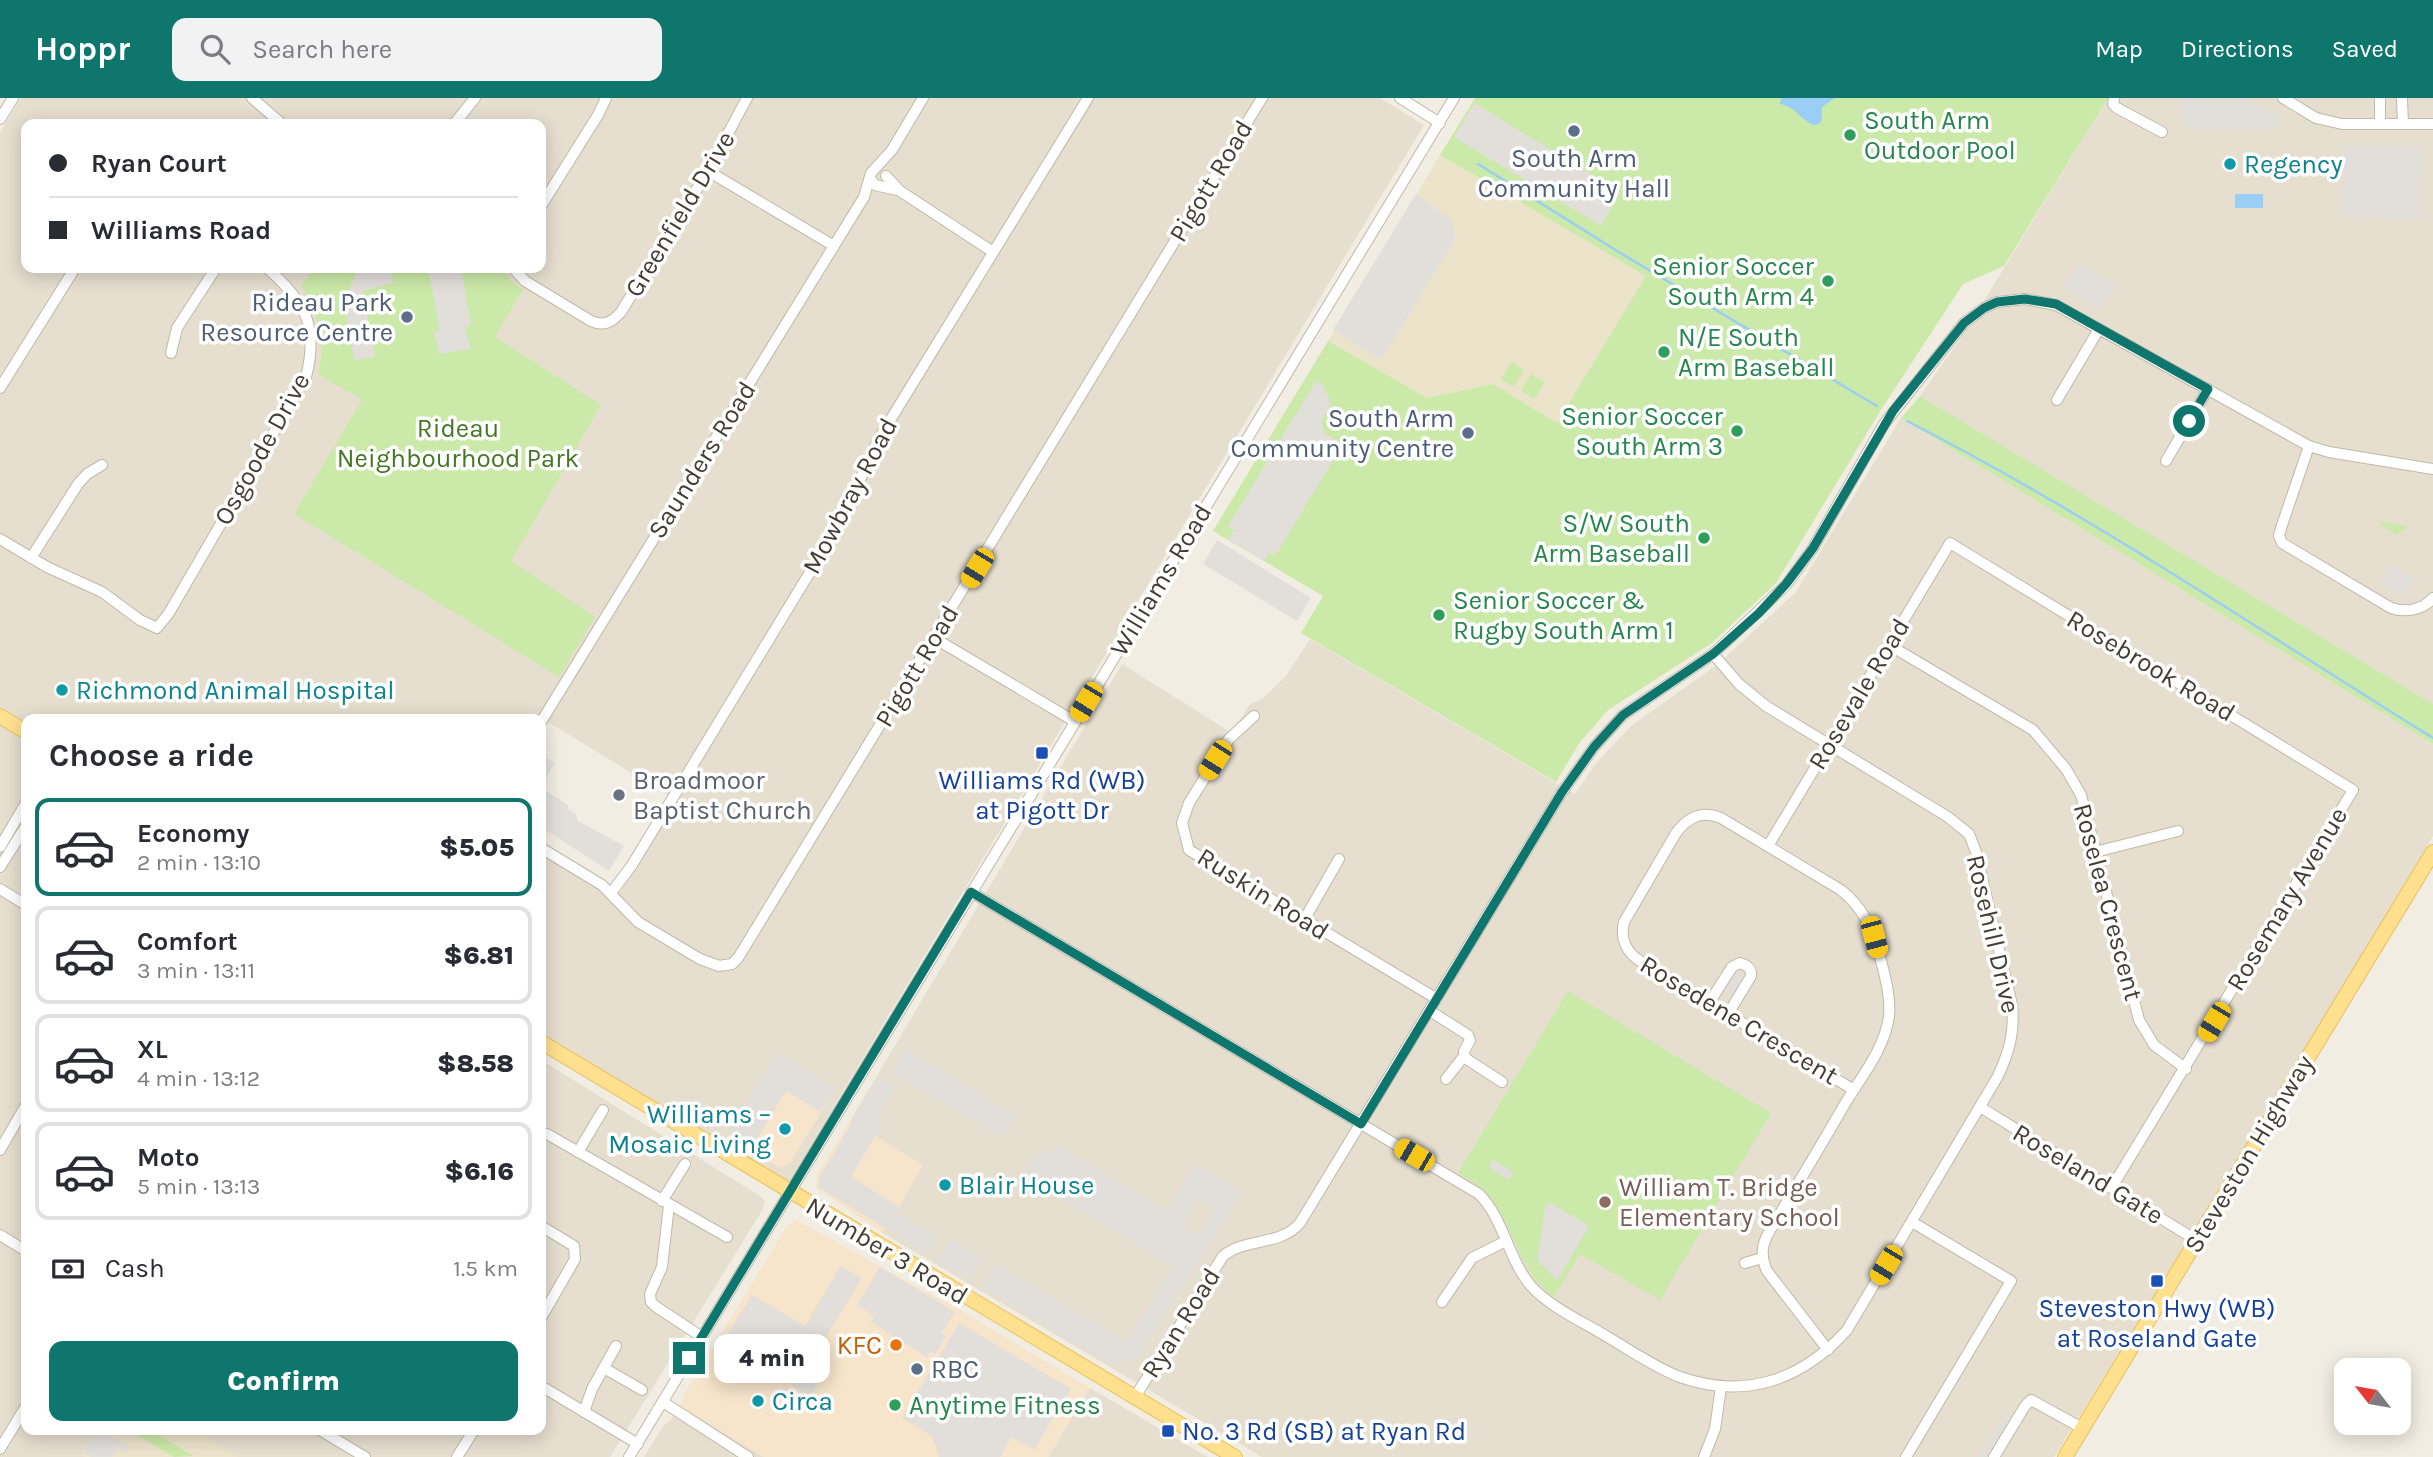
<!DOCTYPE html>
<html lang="en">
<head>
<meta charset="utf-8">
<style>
  body { margin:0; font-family:Karla,sans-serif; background:#f2f2f3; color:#2b2b33; height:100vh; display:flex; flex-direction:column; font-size:26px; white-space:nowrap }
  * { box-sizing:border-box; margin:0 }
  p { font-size:23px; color:#7c7c81 }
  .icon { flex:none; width:38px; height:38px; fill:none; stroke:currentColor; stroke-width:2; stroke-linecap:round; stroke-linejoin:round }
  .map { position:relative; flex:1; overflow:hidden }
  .sheet { position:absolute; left:21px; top:616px; width:525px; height:721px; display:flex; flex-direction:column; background:#fff; border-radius:14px; box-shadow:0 4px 18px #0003 }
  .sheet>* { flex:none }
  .top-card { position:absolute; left:21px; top:21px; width:525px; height:154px; border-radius:14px; box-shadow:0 4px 18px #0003; display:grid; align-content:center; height:154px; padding:0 28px; background:#fff }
  .needle { width:46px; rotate:301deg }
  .fabs { position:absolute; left:2334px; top:1260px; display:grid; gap:14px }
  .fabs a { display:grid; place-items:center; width:77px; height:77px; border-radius:14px; background:#fff; box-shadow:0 4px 18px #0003; font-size:35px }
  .end { position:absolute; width:32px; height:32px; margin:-16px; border:9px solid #0f766e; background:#fff; box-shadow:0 0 0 4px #fff }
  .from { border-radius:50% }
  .bubble { position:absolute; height:49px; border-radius:14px; background:#fff; box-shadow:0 4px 18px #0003; font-size:23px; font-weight:800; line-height:49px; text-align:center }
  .car { position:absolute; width:21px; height:42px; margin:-21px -10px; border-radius:9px; box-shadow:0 0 5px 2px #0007; background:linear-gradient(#f5c518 24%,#345 0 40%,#f5c518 0 76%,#345 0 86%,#f5c518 0) }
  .top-card b { display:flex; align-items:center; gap:24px; height:66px; font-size:26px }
  .top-card b+b { border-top:2px solid #e1e1e2 }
  .top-card i { width:18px; height:18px; background:#2b2b33 }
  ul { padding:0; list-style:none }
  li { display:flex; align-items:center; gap:21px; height:98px; margin:0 14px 10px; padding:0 14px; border:4px solid #e1e1e2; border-radius:14px }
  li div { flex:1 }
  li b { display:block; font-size:26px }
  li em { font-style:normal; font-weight:800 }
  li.selected { border-color:#0f766e }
  li>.icon { width:63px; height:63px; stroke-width:1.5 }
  h2 { padding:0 28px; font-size:32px; line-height:84px }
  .pay { display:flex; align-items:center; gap:18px; height:77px; padding:0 28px; font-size:26px }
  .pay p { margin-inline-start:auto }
  .cta { display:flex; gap:14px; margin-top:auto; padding:14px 28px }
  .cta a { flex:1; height:80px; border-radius:14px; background:#0f766e; color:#fff; font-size:28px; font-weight:800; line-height:80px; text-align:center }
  header { display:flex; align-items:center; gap:42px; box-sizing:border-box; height:98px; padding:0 35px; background:#0f766e; color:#fff }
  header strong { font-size:33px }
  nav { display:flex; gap:38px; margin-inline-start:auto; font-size:24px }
  .search { width:490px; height:63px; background:#f2f2f3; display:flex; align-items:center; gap:18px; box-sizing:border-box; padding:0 24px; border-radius:14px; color:#7c7c81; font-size:26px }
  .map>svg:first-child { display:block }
</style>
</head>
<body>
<header>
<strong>Hoppr</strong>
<div class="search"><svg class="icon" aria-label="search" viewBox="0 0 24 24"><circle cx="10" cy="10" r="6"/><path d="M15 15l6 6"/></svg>Search here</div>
<nav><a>Map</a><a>Directions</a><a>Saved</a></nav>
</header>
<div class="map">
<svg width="2433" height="1359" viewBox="0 0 2433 1359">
  <rect width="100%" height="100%" fill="#f2ede2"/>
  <g fill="#e6dfd0" fill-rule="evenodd">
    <path d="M21 0H1380L1424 27 786 1088 541 941V748L619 796 677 703 540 619 538 621H26V625L0 609V34ZM26 26H541V170H26Z"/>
    <polygon points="2108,0 2433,0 2433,606 1920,298 1965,234"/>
    <polygon points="1901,320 2433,646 2433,738 2241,1058 2054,1359 1262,1359 883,1135 923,1067 850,1023 1122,566 1232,635 1250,606 1262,601 1286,578 1310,541 1575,696 1596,665 1631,628 1718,566 1796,494"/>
    <polygon points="0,626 26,642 26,1332 541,1332 541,962 760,1098 765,1103 763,1111 610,1359 0,1359"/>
    <polygon points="1090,1290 1208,1359 1048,1359"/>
    <polygon points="680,1308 764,1359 644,1359 664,1327 672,1321"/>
  </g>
  <g fill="#f6e4cb">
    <polygon points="777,954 836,990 790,1066 780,1070 727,1040"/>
    <polygon points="850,1023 923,1067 883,1135 816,1090 817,1077"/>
    <polygon points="796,1122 963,1214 1090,1290 1048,1359 764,1359 680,1308 685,1295 787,1128"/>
  </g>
  <g fill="#ece3cb">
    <polygon points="1440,57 1647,178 1557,325 1493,286 1427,300 1328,243"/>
    <polygon points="96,1332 194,1332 239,1359 84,1359 81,1357"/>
  </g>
  <g fill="#cbe9a8">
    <polygon points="1475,0 2108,0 2004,168 1963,186 1879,315 1776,485 1712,545 1608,612 1580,644 1556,684 1301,535 1323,498 1213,433 1328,243 1427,300 1493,286 1557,325 1646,178 1440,57"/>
    <path d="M316 170H504L510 183 523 191 495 239 601 307 511 463 595 519 559 579 294 416 362 302 318 276C327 242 317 216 301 187Z"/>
    <polygon points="1511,264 1524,272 1514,289 1501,281"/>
    <polygon points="1531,276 1545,284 1534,301 1521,293"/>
    <polygon points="1920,298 2433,606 2433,646 1901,320"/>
    <polygon points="2377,423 2406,428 2407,429 2396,437"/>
    <path d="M1568 893 1771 1015 1660 1202 1580 1156 1554 1199C1517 1172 1515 1127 1485 1094 1478 1086 1467 1081 1458 1075Z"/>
    <polygon points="129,1332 150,1332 193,1358 174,1359"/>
  </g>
  <g fill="#e2dfdb" fill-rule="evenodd">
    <polygon points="2182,0 2239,0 2278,16 2279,31 2191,32 2182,23"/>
    <polygon points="1474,5 1620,94 1601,128 1454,39"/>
    <polygon points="2344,48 2422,48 2419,122 2341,118"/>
    <polygon points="1416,96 1451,122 1456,140 1381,262 1333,232"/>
    <polygon points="2078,166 2115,186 2101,211 2064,190"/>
    <polygon points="358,170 416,170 391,175 393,185 363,193 375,259 354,262 344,205"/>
    <polygon points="428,170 461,170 471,227 465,229 470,251 439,256 434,234 440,233"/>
    <polygon points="1316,283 1323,287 1331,306 1321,324 1324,335 1343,346 1275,458 1269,455 1264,463 1228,441 1234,432 1228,428"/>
    <polygon points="1217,442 1311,500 1297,523 1203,466"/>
    <polygon points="2390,466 2415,481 2405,497 2397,493 2395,495 2379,485"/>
    <polygon points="541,657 555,665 541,689"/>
    <polygon points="541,690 568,707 568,711 576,716 578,723 624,748 609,773 541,729"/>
    <polygon points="1735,874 1745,880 1734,898 1724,892"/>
    <polygon points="904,951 1015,1017 1002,1040 891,974"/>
    <polygon points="777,954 836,990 821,1014 786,993 752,1049 729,1035"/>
    <polygon points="879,979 896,989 876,1023 882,1027 851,1079 898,1108 895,1113 938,1139 928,1156 819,1090 819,1080"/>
    <path d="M1058 1048 1167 1113 1195 1066 1242 1094 1134 1265 1122 1259 1116 1269 982 1189 996 1166 1127 1244 1173 1168 1039 1088 1033 1097 1017 1087 1040 1050 1048 1054H1054ZM1198 1100 1215 1109 1198 1138 1181 1129Z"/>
    <polygon points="1493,1062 1513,1074 1509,1082 1489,1070"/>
    <polygon points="1549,1104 1589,1128 1557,1183 1537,1162 1545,1111"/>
    <polygon points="951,1141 982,1159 971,1178 964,1179 938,1163"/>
    <polygon points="841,1168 862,1180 805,1273 820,1283 810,1298 722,1245 752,1197 805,1228"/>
    <polygon points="880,1169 955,1214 942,1234 946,1238 935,1256 930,1254 927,1259 871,1224 874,1218 857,1207"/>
    <polygon points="959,1225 1071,1291 1034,1352 1012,1339 1000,1359 939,1359 932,1338 902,1320"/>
    <polygon points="2005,1315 2012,1319 1989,1359 1978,1359"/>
    <polygon points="98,1332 129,1348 126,1354 118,1349 112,1359 92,1359 84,1354"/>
  </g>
  <g fill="#9acef4">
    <path d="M1781 0H1835L1822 9C1820 16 1826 26 1814 27 1800 22 1798 10 1780 6Z"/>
    <rect x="2235" y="96" width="28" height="14"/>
  </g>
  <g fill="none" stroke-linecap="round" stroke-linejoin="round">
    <g stroke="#9acef4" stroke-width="2.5">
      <polyline points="1478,66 1622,156 1877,308"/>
      <path d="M1907 323C2089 416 2259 532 2433 640"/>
    </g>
    <defs>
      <g id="minor">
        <polyline points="252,0 282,26"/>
        <polyline points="1400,0 1440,25"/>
        <polyline points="2114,0 2113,6 2117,10 2162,34"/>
        <polyline points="2283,0 2316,20 2342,26 2433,26"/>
        <polyline points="2380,0 2380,26"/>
        <polyline points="2402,0 2403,26"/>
        <polyline points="0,21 13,0"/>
        <polyline points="454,26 475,0"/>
        <polyline points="708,73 834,148"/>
        <polyline points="886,78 900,93 993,154"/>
        <polyline points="870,81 875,87 897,92"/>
        <polyline points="541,108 598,17 606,0"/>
        <path d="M513 170 525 183 591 223C604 229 612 224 621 214L708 73 747 0"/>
        <polyline points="171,255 177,230 216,170"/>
        <polyline points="0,290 75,170"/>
        <polyline points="2057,302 2099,231"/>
        <path d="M2309 348 2281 430 2279 438 2282 445 2391 510C2405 515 2423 512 2433 500"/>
        <polyline points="2166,363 2208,291"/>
        <path d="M0 441 47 469 102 494 140 522 157 530 169 515 306 279C319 228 305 203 267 170"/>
        <polyline points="31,460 78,386 87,376 102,367"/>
        <polyline points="934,540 1074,623"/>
        <polyline points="1889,547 2033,632 2066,671 2081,697 2139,922 2154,947 2186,971"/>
        <polyline points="1254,618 1229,641 1189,705 1182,725 1189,752 1437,901"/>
        <polyline points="541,624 864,99 871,75 892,52 923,0"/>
        <polyline points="1768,748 1950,445 2353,692 2112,1089"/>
        <polyline points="0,749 26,705"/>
        <polyline points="541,750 602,787 638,824 700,861 719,868 732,866 738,860 1262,0"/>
        <polyline points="2095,754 2178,733"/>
        <polyline points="0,769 26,728"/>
        <polyline points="0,791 26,807"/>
        <path d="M971 794 1479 1096C1504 1121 1508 1161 1531 1188 1550 1209 1581 1223 1606 1238 1630 1252 1654 1269 1680 1279 1745 1302 1802 1282 1847 1232L1998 978C2009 954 2015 934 2012 907L1976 754 1969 736 1948 719 1766 608 1739 586 1713 556"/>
        <polyline points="611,795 632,767 841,423 878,342 1088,0"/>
        <polyline points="1304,822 1339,761"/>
        <path d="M1709 905 1732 869 1740 865C1747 867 1752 871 1751 878L1728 916"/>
        <polyline points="1430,913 1468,937 1470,942 1464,953 1465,960 1502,984"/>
        <polyline points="1446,981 1464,958"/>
        <polyline points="1980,1009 2196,1142"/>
        <polyline points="547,1036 727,1139"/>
        <polyline points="0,1052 26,1007"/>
        <polyline points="578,1054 603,1012"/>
        <polyline points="662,1103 685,1066"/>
        <polyline points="669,1107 662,1169 650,1196 651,1204 655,1208 702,1239"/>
        <polyline points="541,1128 574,1148 575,1161 541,1220"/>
        <polyline points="0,1137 26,1153"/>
        <polyline points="1745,1165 1762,1160"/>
        <polyline points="1442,1204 1472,1160 1506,1143"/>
        <path d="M1828 1252 1767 1173C1758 1153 1764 1141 1775 1124 1799 1084 1823 1044 1846 1004 1862 978 1885 950 1889 918 1891 897 1884 875 1879 855 1872 829 1862 809 1841 792L1721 720C1702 712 1688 719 1676 735L1624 824C1620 840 1626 854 1640 863L1854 992"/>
        <polyline points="604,1270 642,1292"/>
        <polyline points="541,1288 638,1346"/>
        <path d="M1135 1299 1223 1158C1246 1139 1279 1149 1300 1125L1562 694 1594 649 1623 617 1713 556 1786 487 1813 450 1884 326 1964 225 1984 210 1997 204 2025 201 2056 207 2309 348 2329 354 2433 371"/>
        <polyline points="663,1304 748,1359"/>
        <polyline points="584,1314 592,1291 616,1248"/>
        <polyline points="320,1332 365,1359"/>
        <polyline points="0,1351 26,1308"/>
        <polyline points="457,1359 474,1332"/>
        <polyline points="629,1359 1454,0"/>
        <polyline points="1704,1359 1715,1331 1721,1289"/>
        <polyline points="1906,1359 2011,1183 1912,1124"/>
        <polyline points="1994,1359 2025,1308 2031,1302 2082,1330"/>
      </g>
      <g id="major">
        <polyline points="0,618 26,634"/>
        <polyline points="541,944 1235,1359"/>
        <polyline points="2065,1359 2433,754"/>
      </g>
    </defs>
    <use href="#minor" stroke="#c1b8a7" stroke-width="12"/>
    <use href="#major" stroke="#e9bf59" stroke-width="16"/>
    <use href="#minor" stroke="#fff" stroke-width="10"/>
    <use href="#major" stroke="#ffe08e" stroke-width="14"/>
  </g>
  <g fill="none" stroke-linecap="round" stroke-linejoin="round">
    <polyline stroke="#0f766e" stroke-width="9" points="689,1260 971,794 1361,1026 1562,694 1594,649 1623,617 1713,556 1759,515 1786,486 1813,450 1893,313 1964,225 1984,210 1997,204 2025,201 2056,206 2208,291 2189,323"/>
  </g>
  <g fill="#5c6f8a" stroke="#fff" stroke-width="2.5">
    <circle cx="1574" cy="33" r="7"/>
    <circle cx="407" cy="219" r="7"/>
    <circle cx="1468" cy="335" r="7"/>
    <circle cx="917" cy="1271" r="7"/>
  </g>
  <g fill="#2e9e5b" stroke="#fff" stroke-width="2.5">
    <circle cx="1850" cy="37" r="7"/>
    <circle cx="1828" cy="183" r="7"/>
    <circle cx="1664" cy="254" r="7"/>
    <circle cx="1737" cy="333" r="7"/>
    <circle cx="1704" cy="440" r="7"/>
    <circle cx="1439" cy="517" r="7"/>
    <circle cx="895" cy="1307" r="7"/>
  </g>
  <g fill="#0f9aa8" stroke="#fff" stroke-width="2.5">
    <circle cx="2230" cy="66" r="7"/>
    <circle cx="62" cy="592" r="7"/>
    <circle cx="785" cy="1031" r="7"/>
    <circle cx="945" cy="1087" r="7"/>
    <circle cx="758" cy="1303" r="7"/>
  </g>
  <g fill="#1a4fb4" stroke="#fff" stroke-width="2.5">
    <rect x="1035" y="648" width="14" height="14" rx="3.5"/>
    <rect x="2150" y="1176" width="14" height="14" rx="3.5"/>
    <rect x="1161" y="1326" width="14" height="14" rx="3.5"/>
  </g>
  <circle fill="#6b7280" stroke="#fff" stroke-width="2.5" cx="619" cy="697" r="7"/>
  <circle fill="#8d6e63" stroke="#fff" stroke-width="2.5" cx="1605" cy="1104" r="7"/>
  <circle fill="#e8710a" stroke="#fff" stroke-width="2.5" cx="896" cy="1247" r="7"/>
  <g text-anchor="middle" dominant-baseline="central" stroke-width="7" stroke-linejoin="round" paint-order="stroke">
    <g font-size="26" fill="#27864d" stroke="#fff" text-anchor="start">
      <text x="1864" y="22">South Arm<tspan x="1864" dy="30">Outdoor Pool</tspan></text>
      <text x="1814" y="168" text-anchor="end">Senior Soccer<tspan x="1814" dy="30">South Arm 4</tspan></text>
      <text x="1678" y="239">N/E South<tspan x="1678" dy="30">Arm Baseball</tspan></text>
      <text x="1723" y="318" text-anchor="end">Senior Soccer<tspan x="1723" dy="30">South Arm 3</tspan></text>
      <text x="1690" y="425" text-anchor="end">S/W South<tspan x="1690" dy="30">Arm Baseball</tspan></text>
      <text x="1453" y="502">Senior Soccer &amp;<tspan x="1453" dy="30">Rugby South Arm 1</tspan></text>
      <text x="909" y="1307">Anytime Fitness</text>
    </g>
    <g font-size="26" fill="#4e5e75" stroke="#fff" text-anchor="end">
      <text x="1574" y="60" text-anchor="middle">South Arm<tspan x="1574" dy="30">Community Hall</tspan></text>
      <text x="393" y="204">Rideau Park<tspan x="393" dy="30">Resource Centre</tspan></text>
      <text x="1454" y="320">South Arm<tspan x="1454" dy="30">Community Centre</tspan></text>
      <text x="931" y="1271" text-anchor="start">RBC</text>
    </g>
    <g font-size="26" fill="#0d838f" stroke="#fff" text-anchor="start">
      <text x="2244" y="66">Regency</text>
      <text x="76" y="592">Richmond Animal Hospital</text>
      <text x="771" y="1016" text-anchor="end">Williams –<tspan x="771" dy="30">Mosaic Living</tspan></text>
      <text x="959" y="1087">Blair House</text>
      <text x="772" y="1303">Circa</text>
    </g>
    <g font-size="26" fill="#443d32" stroke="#fff">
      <text transform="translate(1211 83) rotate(-59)">Pigott Road</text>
      <text transform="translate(680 116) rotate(-59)">Greenfield Drive</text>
      <text transform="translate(262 351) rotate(-61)">Osgoode Drive</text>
      <text transform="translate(702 362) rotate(-58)">Saunders Road</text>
      <text transform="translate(850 398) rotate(-62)">Mowbray Road</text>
      <text transform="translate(1161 482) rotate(-59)">Williams Road</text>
      <text transform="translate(917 568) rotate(-59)">Pigott Road</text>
      <text transform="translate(2151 568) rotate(31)">Rosebrook Road</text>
      <text transform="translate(1859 596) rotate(-59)">Rosevale Road</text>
      <text transform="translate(1263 796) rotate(32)">Ruskin Road</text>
      <text transform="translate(2287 801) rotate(-59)">Rosemary Avenue</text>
      <text transform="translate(2108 804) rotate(75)">Roselea Crescent</text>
      <text transform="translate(1993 836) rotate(77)">Rosehill Drive</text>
      <text transform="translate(1739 922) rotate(31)">Rosedene Crescent</text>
      <text transform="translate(2249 1056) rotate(-59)">Steveston Highway</text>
      <text transform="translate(2088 1076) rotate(31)">Roseland Gate</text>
      <text transform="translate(887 1153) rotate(31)">Number 3 Road</text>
      <text transform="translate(1181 1225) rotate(-58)">Ryan Road</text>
    </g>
    <g font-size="26" fill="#437823" stroke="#fff">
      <text x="458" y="330">Rideau<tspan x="458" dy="30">Neighbourhood Park</tspan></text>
    </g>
    <g font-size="26" fill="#5b616d" stroke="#fff" text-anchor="start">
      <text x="633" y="682">Broadmoor<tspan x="633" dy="30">Baptist Church</tspan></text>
    </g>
    <g font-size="26" fill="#164399" stroke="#fff">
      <text x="1042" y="682">Williams Rd (WB)<tspan x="1042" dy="30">at Pigott Dr</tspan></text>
      <text x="2157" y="1210">Steveston Hwy (WB)<tspan x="2157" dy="30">at Roseland Gate</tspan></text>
      <text x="1182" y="1333" text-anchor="start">No. 3 Rd (SB) at Ryan Rd</text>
    </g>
    <g font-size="26" fill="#785e54" stroke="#fff" text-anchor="start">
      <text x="1619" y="1089">William T. Bridge<tspan x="1619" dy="30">Elementary School</tspan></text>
    </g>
    <g font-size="26" fill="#c56008" stroke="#fff" text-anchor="end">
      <text x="882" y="1247">KFC</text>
    </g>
  </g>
</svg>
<div class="fabs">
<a><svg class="needle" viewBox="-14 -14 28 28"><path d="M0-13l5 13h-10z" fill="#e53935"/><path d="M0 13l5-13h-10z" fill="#7c7c81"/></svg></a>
</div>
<i class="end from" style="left:2189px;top:323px"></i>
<i class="end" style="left:689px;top:1260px"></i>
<div class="bubble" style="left:714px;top:1236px;width:116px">4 min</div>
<i class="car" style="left:977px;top:470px;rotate:211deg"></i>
<i class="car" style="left:1086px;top:604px;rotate:211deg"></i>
<i class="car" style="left:1215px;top:662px;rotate:212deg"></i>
<i class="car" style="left:1874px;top:839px;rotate:165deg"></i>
<i class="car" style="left:2214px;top:924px;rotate:211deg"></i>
<i class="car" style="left:1414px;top:1057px;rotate:300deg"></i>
<i class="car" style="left:1886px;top:1167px;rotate:211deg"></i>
<div class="top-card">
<b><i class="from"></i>Ryan Court</b>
<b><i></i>Williams Road</b>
</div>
<section class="sheet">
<h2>Choose a ride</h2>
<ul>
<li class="selected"><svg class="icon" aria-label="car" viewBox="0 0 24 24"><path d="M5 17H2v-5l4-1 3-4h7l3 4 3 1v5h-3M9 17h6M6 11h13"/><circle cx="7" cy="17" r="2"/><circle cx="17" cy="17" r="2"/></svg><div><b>Economy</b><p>2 min · 13:10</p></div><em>$5.05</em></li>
<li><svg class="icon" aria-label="car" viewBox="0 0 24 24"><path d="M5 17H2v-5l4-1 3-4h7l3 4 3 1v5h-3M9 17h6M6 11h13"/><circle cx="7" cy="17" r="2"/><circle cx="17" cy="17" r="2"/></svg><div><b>Comfort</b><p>3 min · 13:11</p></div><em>$6.81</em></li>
<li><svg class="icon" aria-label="car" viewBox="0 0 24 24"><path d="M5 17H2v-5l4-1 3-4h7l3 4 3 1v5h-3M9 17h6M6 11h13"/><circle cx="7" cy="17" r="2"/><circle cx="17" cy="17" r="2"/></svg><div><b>XL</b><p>4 min · 13:12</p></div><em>$8.58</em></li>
<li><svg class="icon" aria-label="car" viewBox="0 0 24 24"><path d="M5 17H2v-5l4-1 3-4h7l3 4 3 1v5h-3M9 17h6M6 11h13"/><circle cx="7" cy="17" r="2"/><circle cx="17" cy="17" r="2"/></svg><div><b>Moto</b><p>5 min · 13:13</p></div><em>$6.16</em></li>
</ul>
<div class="pay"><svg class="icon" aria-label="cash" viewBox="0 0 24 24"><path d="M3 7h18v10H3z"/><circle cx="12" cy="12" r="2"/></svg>Cash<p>1.5 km</p></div>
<div class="cta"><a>Confirm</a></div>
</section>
</div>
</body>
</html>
